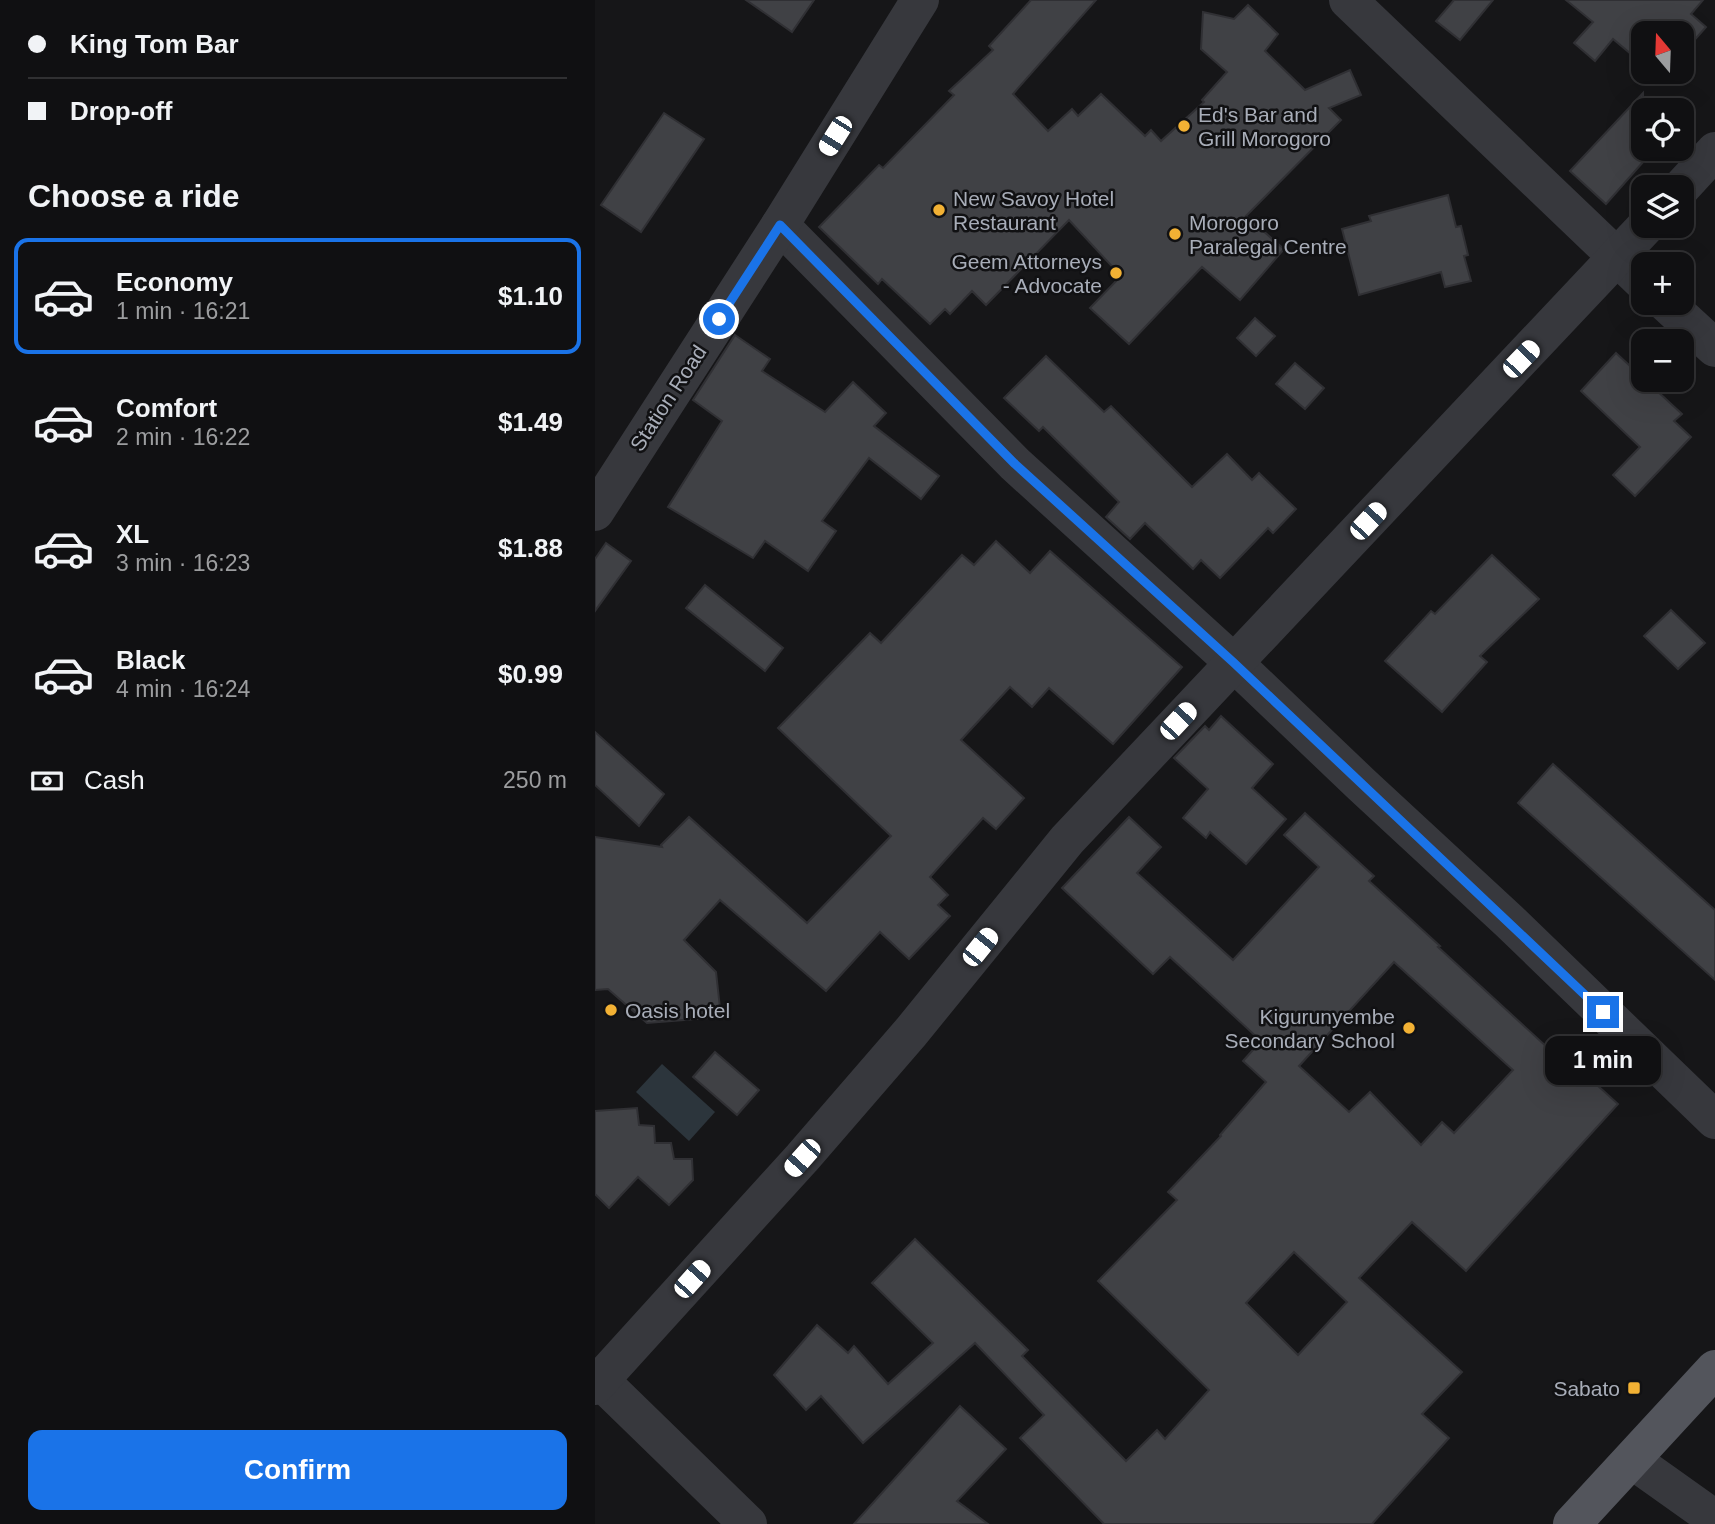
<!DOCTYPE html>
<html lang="en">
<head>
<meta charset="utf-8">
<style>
  body { margin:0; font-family:Arial,sans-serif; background:#19191b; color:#f1f3f6; height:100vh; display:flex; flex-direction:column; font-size:26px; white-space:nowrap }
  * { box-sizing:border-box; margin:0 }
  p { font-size:23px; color:#9c9d9f }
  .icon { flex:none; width:38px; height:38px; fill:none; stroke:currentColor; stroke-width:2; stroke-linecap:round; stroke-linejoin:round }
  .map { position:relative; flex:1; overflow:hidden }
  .details { display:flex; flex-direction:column; background:#101012; width:595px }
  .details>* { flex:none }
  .banner { display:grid; align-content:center; height:154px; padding:0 28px; background:#101012 }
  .needle { width:46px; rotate:341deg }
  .controls { position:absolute; left:1036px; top:21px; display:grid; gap:14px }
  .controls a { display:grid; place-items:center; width:63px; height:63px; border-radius:14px; background:#101012; box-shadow:0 7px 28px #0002,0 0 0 2px #303032; font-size:35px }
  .end { position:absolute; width:32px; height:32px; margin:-16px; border:9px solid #1a73e8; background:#fff; box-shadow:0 0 0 4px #fff }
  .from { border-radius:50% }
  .bubble { position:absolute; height:49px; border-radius:14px; background:#101012; box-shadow:0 7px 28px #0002,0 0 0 2px #303032; font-size:23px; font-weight:800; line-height:49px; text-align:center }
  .car { position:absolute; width:21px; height:42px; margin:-21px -10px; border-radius:9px; box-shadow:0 0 5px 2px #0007; background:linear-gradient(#fff 24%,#345 0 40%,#fff 0 76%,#345 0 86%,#fff 0) }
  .banner b { display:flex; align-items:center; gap:24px; height:66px; font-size:26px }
  .banner b+b { border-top:2px solid #303032 }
  .banner i { width:18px; height:18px; background:#f1f3f6 }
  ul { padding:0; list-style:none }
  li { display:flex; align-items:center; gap:21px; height:116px; margin:0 14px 10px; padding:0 14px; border:4px solid transparent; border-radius:14px }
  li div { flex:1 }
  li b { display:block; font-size:26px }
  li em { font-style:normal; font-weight:800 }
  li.on { border-color:#1a73e8 }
  li>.icon { width:63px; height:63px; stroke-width:1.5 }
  h2 { padding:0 28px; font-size:32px; line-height:84px }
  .pay { display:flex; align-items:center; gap:18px; height:77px; padding:0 28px; font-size:26px }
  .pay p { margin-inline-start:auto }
  .button { display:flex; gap:14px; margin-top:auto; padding:14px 28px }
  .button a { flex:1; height:80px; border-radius:14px; background:#1a73e8; color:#fff; font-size:28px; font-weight:800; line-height:80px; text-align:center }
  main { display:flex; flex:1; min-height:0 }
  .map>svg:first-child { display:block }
</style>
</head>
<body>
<main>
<section class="details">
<div class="banner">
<b><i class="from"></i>King Tom Bar</b>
<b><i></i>Drop-off</b>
</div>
<h2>Choose a ride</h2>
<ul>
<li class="on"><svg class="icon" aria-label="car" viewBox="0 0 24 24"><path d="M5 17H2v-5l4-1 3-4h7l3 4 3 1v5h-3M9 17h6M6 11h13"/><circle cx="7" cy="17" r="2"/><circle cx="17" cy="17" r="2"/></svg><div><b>Economy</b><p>1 min · 16:21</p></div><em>$1.10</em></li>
<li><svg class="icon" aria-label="car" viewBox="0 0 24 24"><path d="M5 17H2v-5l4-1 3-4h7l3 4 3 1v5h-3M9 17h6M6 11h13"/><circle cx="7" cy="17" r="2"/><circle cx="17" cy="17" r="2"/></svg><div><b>Comfort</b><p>2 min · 16:22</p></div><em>$1.49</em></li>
<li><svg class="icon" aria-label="car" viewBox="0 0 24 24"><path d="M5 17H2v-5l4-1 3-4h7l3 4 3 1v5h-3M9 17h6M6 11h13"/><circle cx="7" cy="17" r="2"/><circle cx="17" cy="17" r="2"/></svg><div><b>XL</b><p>3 min · 16:23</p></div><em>$1.88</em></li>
<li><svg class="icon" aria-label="car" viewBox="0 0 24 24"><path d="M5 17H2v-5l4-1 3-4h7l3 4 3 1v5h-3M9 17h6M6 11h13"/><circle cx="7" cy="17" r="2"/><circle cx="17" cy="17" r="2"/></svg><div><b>Black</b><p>4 min · 16:24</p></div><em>$0.99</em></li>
</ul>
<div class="pay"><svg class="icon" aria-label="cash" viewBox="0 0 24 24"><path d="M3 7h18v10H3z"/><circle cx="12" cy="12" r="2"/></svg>Cash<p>250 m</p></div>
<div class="button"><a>Confirm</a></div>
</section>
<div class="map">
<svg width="1120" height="1524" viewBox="0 0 1120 1524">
  <rect width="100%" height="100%" fill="#161618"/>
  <polygon fill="#2c353c" points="67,1064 120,1112 94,1141 41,1092"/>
  <g fill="#404145" stroke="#303034" stroke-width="2" fill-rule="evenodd">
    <polygon points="151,0 219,0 197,32"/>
    <polygon points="436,0 501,0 418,94 453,131 477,109 483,116 506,94 550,136 556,130 566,141 609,102 607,100 632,72 606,49 608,12 639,19 653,5 683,34 670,51 710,90 755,70 766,95 734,108 746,120 651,216 689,249 645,300 607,267 534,344 495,308 526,276 474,220 391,305 377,291 355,314 350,309 335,324 287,279 283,284 224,227 284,165 288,168 359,95 354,91 398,50 394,46"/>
    <polygon points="859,0 898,0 865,40 841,21"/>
    <polygon points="971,0 1108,0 1096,14 1111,27 1087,54 1087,33 1048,33 1048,64 1018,39 1000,61 979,43 998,22"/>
    <polygon points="1048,93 1048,162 1011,204 975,171"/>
    <polygon points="69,113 109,139 46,232 6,205"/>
    <polygon points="853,195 861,227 866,226 873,255 869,256 876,281 850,287 846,272 764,295 747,229 776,221 774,216"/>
    <polygon points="660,318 680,336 661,356 642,338"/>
    <polygon points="140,335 175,359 167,371 230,412 258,382 291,413 279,426 344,476 326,499 274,458 227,521 241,531 213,571 170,541 158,558 73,507 127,421 98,400"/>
    <polygon points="1021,353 1087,414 1079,421 1096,437 1040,496 1018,475 1045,447 986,391"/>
    <polygon points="451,356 509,412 516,406 597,487 632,454 657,480 664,473 701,509 678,533 673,528 625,578 606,560 598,569 550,523 535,539 511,517 524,502 448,427 444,431 409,398"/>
    <polygon points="700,363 729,388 710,409 681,384"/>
    <polygon points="401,541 435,573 455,551 587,667 518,744 454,688 437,707 415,687 366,740 429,798 401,829 388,818 335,877 353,895 343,905 355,916 314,959 285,932 231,991 125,900 89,940 121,972 126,1017 52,1023 13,989 0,990 0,837 67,847 66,845 94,817 212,923 296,836 183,728 275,633 286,643 367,555 379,565"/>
    <polygon points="11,543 36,561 0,611 0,559"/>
    <polygon points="897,555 944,599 885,656 892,662 847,712 790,661 836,611 840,614"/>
    <polygon points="110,585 188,648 170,671 91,608"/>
    <polygon points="1076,610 1110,643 1083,669 1049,636"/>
    <polygon points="626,716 678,764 657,788 691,819 651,864 615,832 611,838 588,818 613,789 579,758 610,726 614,730"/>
    <polygon points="0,732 69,794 44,826 0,785"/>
    <polygon points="958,764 1120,910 1120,980 923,803"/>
    <path d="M710 813 779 876 774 881 845 946 843 947 966 1060 970 1056 1023 1104 871 1271 817 1222 764 1278 867 1372 827 1414 854 1438 777 1524H509L425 1438 449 1415 380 1343 268 1443 226 1396 211 1410 179 1375 222 1325 253 1353 259 1346 293 1384 338 1343 277 1283 320 1239 433 1350 427 1356 531 1461 562 1430 570 1439 614 1390 503 1281 582 1200 573 1192 626 1136 625 1135 671 1082 648 1061 666 1041 575 957 558 974 467 888 534 817 566 847 542 873 638 960 724 867 689 835ZM799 962 918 1070 859 1133 847 1122 826 1145 775 1092 754 1112 704 1066ZM699 1252 752 1302 703 1355 651 1303Z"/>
    <polygon points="120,1052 164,1090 142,1115 98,1077"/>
    <polygon points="42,1108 44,1125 59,1126 60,1143 76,1143 79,1159 97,1159 98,1180 74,1205 43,1177 14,1208 0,1194 0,1111"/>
    <polygon points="365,1406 411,1449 362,1501 393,1524 259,1524"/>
  </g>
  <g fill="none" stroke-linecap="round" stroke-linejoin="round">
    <g stroke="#37383d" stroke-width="38">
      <polyline points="753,0 1048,282"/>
      <polyline points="1087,187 1120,151"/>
      <polyline points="185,225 420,464 638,662 767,785 914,921 1120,1120"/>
      <polyline points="1071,303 1120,348"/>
      <polyline points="0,512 185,225 325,0"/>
      <polyline points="5,1380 153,1524"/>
      <polyline points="0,1386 207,1158 316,1032 472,840 1051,226"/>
      <polyline points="1037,1460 1120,1519"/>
    </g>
    <polyline stroke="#53555c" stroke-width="38" points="977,1524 1120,1369"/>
  </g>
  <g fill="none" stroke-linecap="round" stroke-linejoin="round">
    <polyline stroke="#1a73e8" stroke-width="9" points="124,319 185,225 420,464 638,662 1008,1012"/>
  </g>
  <g fill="#f2b134" stroke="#111113" stroke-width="2.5">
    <circle cx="589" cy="126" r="7"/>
    <circle cx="344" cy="210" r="7"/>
    <circle cx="580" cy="234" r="7"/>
    <circle cx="521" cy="273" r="7"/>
    <circle cx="16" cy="1010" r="7"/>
    <circle cx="814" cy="1028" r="7"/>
    <rect x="1032" y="1381" width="14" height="14" rx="3.5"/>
  </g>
  <g text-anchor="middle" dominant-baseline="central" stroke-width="5" stroke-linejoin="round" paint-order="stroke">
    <g font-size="21" fill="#a8adb8" stroke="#111113" text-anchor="start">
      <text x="603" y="114">Ed's Bar and<tspan x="603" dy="24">Grill Morogoro</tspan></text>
      <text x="358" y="198">New Savoy Hotel<tspan x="358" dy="24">Restaurant</tspan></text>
      <text x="594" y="222">Morogoro<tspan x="594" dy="24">Paralegal Centre</tspan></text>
      <text x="507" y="261" text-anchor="end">Geem Attorneys<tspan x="507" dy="24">- Advocate</tspan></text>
      <text x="30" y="1010">Oasis hotel</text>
      <text x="800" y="1016" text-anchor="end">Kigurunyembe<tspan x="800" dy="24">Secondary School</tspan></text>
      <text x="1025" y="1388" text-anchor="end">Sabato</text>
    </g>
    <g font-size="21" fill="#a8adb8" stroke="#111113">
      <text transform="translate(73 398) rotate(-57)">Station Road</text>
    </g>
  </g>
</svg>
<div class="controls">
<a><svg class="needle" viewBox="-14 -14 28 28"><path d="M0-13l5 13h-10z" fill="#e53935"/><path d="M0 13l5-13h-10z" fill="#9c9d9f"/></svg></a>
<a><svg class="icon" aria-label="locate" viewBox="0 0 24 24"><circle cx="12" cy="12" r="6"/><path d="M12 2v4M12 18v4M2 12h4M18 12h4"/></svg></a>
<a><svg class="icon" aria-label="layers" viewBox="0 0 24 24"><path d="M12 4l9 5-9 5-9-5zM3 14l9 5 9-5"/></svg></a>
<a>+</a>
<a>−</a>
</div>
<i class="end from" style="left:124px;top:319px"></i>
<i class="end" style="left:1008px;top:1012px"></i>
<div class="bubble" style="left:950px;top:1036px;width:116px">1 min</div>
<i class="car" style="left:240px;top:136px;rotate:212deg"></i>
<i class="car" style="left:926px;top:359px;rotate:44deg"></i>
<i class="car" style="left:773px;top:521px;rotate:43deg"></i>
<i class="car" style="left:583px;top:721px;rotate:43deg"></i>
<i class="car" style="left:385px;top:947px;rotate:39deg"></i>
<i class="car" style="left:207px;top:1158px;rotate:222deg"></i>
<i class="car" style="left:97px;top:1279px;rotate:42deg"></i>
</div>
</main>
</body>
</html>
